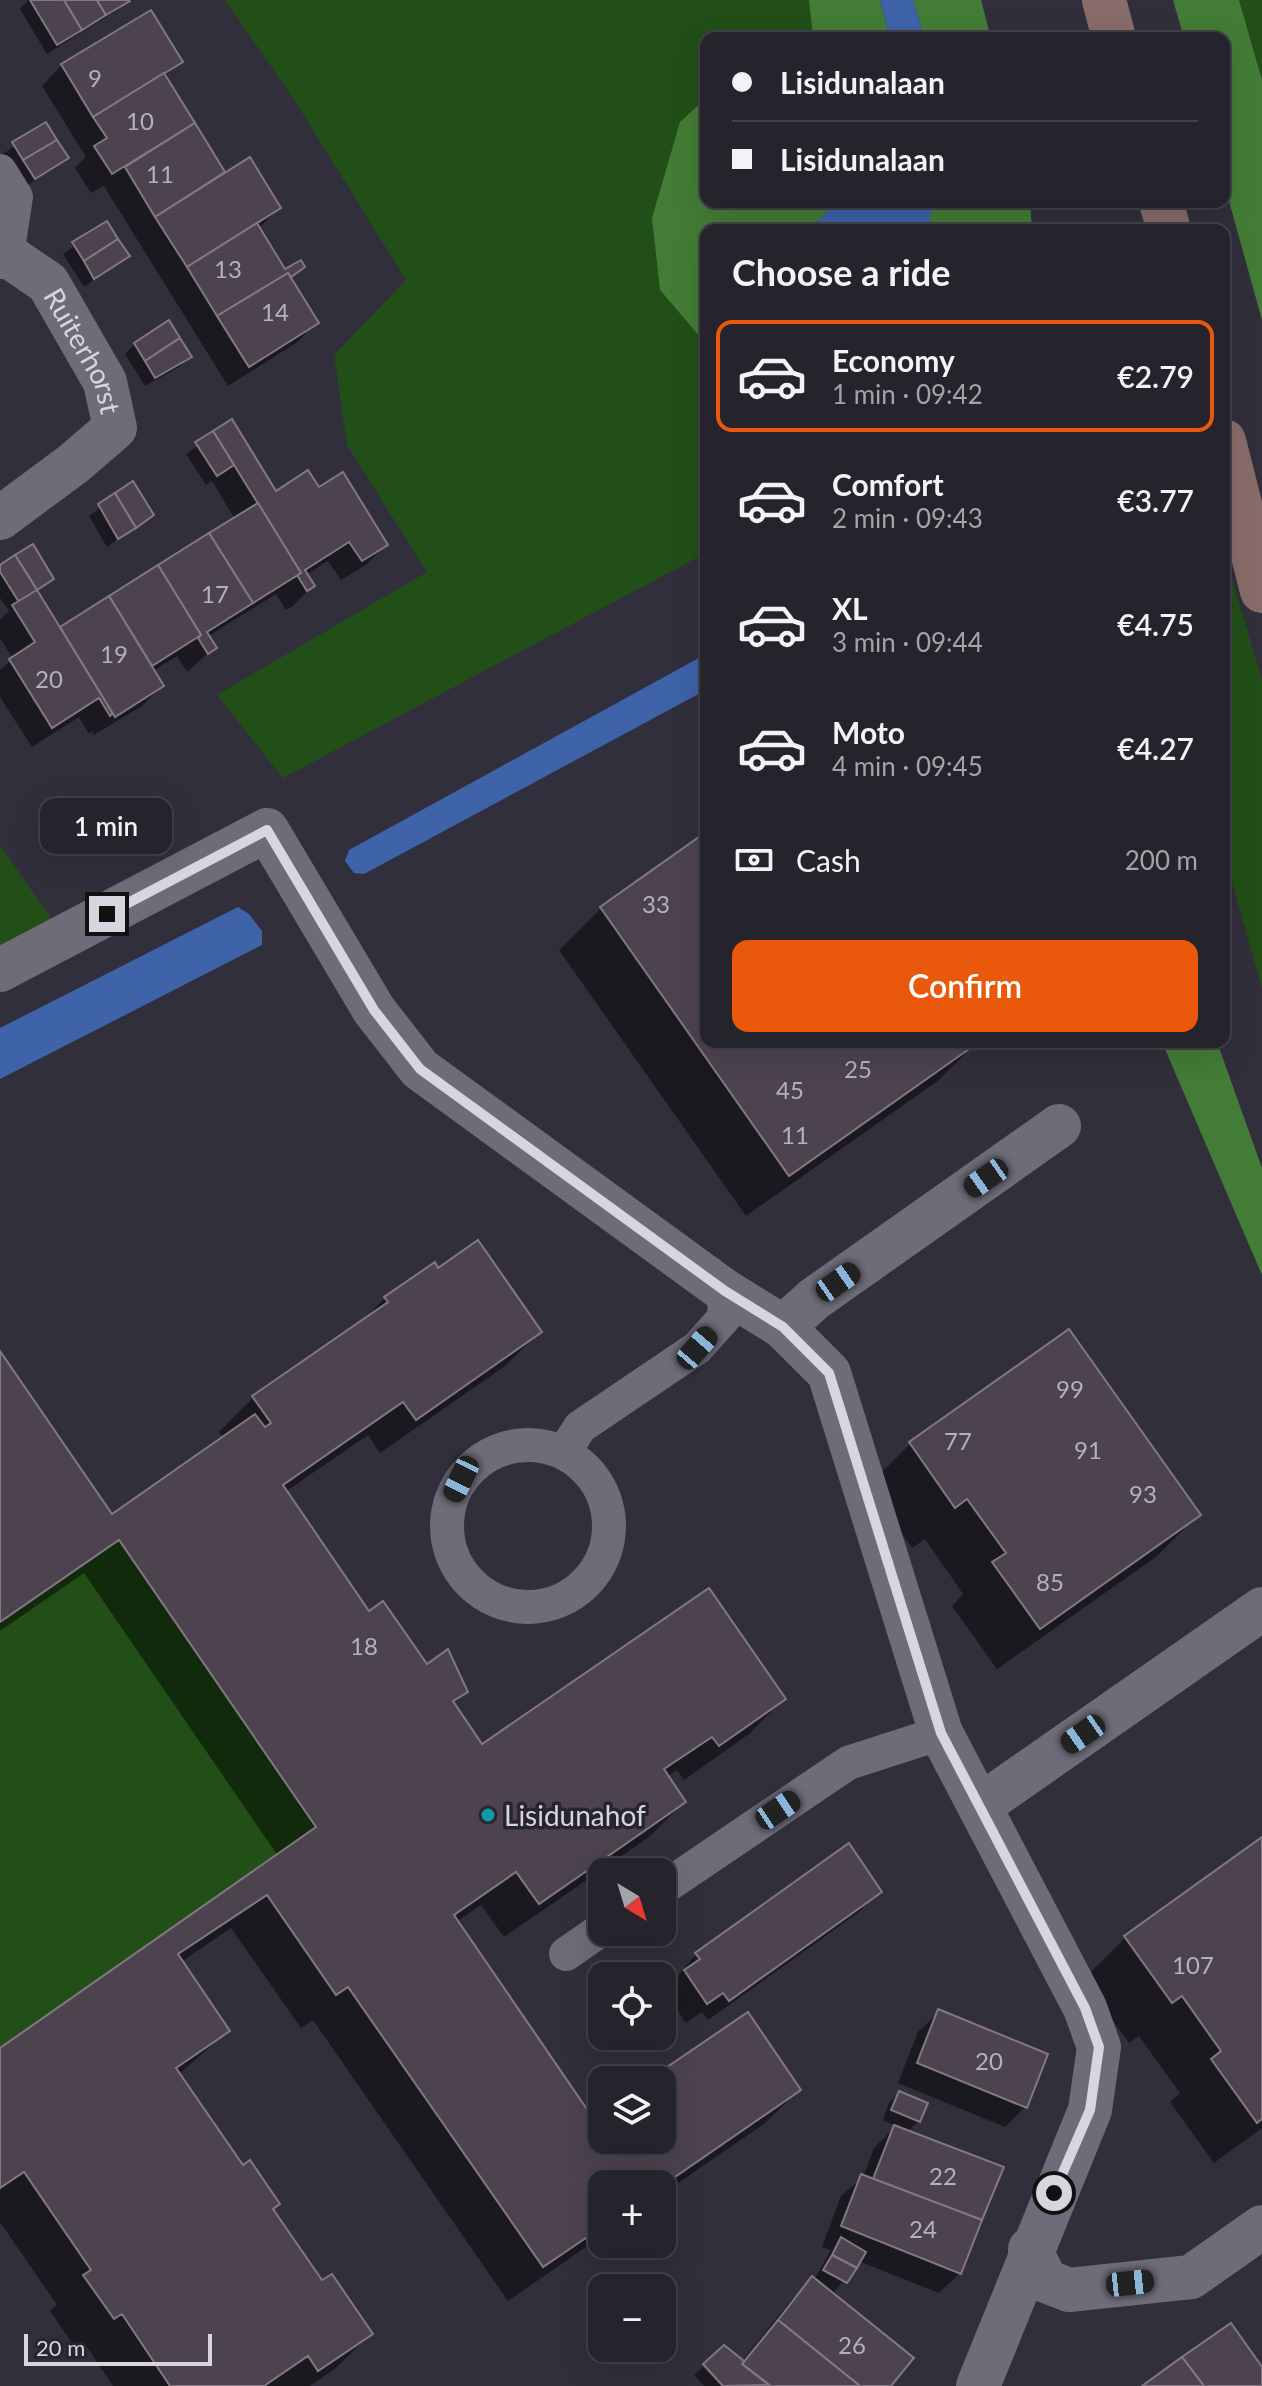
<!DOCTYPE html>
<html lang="en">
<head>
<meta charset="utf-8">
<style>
  body { margin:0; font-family:Lato,sans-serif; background:#2d2b34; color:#f1f3f6; height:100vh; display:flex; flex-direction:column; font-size:30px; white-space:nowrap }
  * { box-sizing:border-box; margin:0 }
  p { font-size:26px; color:#a3a4a9 }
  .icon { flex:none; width:44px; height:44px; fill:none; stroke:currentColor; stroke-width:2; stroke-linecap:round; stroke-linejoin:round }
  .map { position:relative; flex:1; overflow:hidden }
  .side { position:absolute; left:700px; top:224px; width:530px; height:824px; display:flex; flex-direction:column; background:#25232c; border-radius:16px; box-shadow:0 8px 32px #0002,0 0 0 2px #424048 }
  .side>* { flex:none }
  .top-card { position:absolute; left:700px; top:32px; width:530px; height:176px; border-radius:16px; box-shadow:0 8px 32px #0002,0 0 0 2px #424048; display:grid; align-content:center; height:176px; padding:0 32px; background:#25232c }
  .needle { width:52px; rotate:142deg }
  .controls { position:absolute; left:588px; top:1858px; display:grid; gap:16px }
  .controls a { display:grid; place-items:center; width:88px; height:88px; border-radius:16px; background:#25232c; box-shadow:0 8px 32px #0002,0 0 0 2px #424048; font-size:40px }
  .scale { position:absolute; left:24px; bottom:20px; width:188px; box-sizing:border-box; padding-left:8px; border:4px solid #d7d6de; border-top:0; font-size:22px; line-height:28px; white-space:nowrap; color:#d7d6de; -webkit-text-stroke:6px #282531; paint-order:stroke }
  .end { position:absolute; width:36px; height:36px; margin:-18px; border:10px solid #d7d6de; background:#111; box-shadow:0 0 0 4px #111 }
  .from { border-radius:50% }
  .bubble { position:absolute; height:56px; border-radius:16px; background:#25232c; box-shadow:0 8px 32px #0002,0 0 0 2px #424048; font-size:26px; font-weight:600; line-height:56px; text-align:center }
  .car { position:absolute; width:24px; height:48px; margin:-24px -12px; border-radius:10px; box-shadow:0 0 6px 2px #0007; background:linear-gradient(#222 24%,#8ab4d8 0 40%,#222 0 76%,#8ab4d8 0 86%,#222 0) }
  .top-card b { display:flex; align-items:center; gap:28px; height:76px; font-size:30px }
  .top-card b+b { border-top:2px solid #424048 }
  .top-card i { width:20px; height:20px; background:#f1f3f6 }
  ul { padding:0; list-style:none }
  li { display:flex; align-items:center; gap:24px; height:112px; margin:0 16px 12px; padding:0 16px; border:4px solid transparent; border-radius:16px }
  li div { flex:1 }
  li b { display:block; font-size:30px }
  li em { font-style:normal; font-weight:600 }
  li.selected { border-color:#ea580c }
  li>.icon { width:72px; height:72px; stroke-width:1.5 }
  h2 { padding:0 32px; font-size:36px; line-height:96px }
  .pay { display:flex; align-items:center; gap:20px; height:88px; padding:0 32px; font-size:30px }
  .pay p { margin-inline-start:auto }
  .primary-button { display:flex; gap:16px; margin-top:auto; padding:16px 32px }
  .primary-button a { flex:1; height:92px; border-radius:16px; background:#ea580c; color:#fff; font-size:32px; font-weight:600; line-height:92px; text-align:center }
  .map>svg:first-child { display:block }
</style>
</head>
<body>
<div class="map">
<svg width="1262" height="2386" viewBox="0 0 1262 2386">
  <rect width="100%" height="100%" fill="#312f3b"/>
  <g fill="#224f17">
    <polygon points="225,0 809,0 813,38 706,38 706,98 680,122 660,290 706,344 706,553 283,778 217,695 427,572 347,445 334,355 406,280 293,98"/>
    <polygon points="1239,0 1262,0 1262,80"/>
    <polygon points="1224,553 1262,680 1262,988 1224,854"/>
    <polygon points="0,846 56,925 0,954"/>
    <polygon points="119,1540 316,1827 0,2048 0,1622"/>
  </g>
  <g fill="#437c36">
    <polygon points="809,0 880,0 890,38 813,38"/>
    <polygon points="913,0 981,0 991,38 924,38"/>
    <polygon points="1173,0 1239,0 1262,80 1262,320 1224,183 1224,38 1184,38"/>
    <polygon points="706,98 706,202 857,202 828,211 808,230 706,230 706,344 660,290 652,218 680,122"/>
    <polygon points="934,202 1030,202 1032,230 927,230"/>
    <polygon points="1162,1042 1217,1042 1262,1168 1262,1275"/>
  </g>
  <g fill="#3e63a9">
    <polygon points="880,0 913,0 924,38 890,38"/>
    <polygon points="857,202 934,202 927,230 808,230 828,211"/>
    <polygon points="706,654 706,690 364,874 354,873 345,861 349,850"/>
    <polygon points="238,907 249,914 262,931 262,945 0,1079 0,1028"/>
  </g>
  <g fill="#0007">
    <polygon points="28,0 133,0 47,54 20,9"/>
    <polygon points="181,61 164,77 225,175 279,208 258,229 285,272 303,267 290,280 316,323 296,343 228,386 104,186 91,193 75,168 86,157 42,86 62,65"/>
    <polygon points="45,125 66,157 24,188 3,154"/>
    <polygon points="106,224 127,256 84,287 63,254"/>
    <polygon points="135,344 189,357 179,367 145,386 125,354"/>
    <polygon points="231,422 275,494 318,490 386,544 366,565 341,580 328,561 306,575 313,585 293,606 286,610 276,594 207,637 214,648 187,672 177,656 153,671 162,686 142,706 94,735 92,731 89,734 79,717 32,747 0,697 0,670 13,659 0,638 0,620 9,611 0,598 0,567 52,579 36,592 59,630 235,519 212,481 206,485 186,454"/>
    <polygon points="133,484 151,515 107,547 89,516"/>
    <polygon points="706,835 706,1042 977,1042 939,1080 746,1216 559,950 601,908"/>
    <polygon points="438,1270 539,1332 505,1366 380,1453 368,1435 285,1492 369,1613 426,1667 464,1690 451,1703 481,1747 784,1699 749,1734 684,1780 677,1770 667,1777 684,1802 649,1837 504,1937 481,1905 456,1922 593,2120 602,2114 602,2140 662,2140 662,2080 652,2080 747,2015 799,2090 764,2124 662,2194 662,2184 602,2184 602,2236 508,2301 313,2020 301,2028 231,1928 181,1962 228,2031 178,2075 322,2283 370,2334 336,2368 310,2386 113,2386 87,2347 78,2352 50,2311 57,2305 0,2222 0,2050 278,1856 84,1573 0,1631 0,1355 112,1517 224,1439 219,1432 254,1397 360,1323 385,1298"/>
    <polygon points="1069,1332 1198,1515 1156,1557 997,1669 952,1606 963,1594 925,1539 912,1548 868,1486 910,1444"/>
    <polygon points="1261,1839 1262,2128 1214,2163 1170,2102 1180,2093 1139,2036 1129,2043 1083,1980 1125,1938"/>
    <polygon points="879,1892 859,1912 708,2020 702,2012 686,2023 665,1992 696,1954"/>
    <polygon points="939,2012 1026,2106 1005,2127 898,2083 918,2032"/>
    <polygon points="899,2093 919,2121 907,2132 960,2273 939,2293 858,2261 832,2295 888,2386 722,2386 792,2299 814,2280 831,2250 822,2247 841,2196 863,2177 874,2148 896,2126 883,2120 889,2103"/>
    <polygon points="703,2367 721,2386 704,2386 694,2375"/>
  </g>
  <g fill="#4c434e" stroke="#827884" stroke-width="2">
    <polygon points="30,0 64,0 82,30 57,45"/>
    <polygon points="64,0 97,0 106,15 82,30"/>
    <polygon points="97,0 129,0 130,1 106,15"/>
    <polygon points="151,10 183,62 93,117 61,64"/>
    <polygon points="164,73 195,123 112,174 94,146 107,138 93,117"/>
    <polygon points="46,122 57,140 23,160 12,142"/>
    <polygon points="195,123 225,172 155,217 125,167"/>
    <polygon points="57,140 69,158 35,179 23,160"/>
    <polygon points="250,157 281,208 187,267 155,217"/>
    <polygon points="107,221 118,239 84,261 72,242"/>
    <polygon points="257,223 285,269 301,260 305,267 291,277 288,273 217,316 187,267"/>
    <polygon points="118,239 130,256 94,279 84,261"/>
    <polygon points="288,273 319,323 249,367 217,316"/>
    <polygon points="169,320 180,338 145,361 134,343"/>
    <polygon points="180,338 192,357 155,378 145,361"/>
    <polygon points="232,419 276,491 308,470 319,487 343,472 388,545 362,561 349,542 305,570 315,586 307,591 297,575 301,573 213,431"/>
    <polygon points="213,431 234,465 217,476 195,442"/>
    <polygon points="133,481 154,515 136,528 115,493"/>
    <polygon points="115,493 136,528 118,539 98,504"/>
    <polygon points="258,503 301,573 253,603 209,533"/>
    <polygon points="209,533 253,603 207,632 217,648 208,654 198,638 201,635 158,565"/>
    <polygon points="33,544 54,579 37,590 15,555"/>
    <polygon points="15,555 37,590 19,602 0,572 0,565"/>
    <polygon points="158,565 201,635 152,666 109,596"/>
    <polygon points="37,590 113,713 110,716 99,698 52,728 9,659 35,642 12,605"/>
    <polygon points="109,596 164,686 115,717 60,627"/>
    <polygon points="706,832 706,1042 979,1042 789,1176 600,907"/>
    <polygon points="478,1240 542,1332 416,1420 403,1402 283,1485 369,1611 383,1601 427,1664 448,1649 468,1692 453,1701 482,1744 709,1588 786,1699 719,1746 712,1737 664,1769 686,1802 539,1904 516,1872 454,1915 593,2118 602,2112 602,2140 662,2140 662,2080 648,2080 748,2012 801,2090 662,2186 602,2184 602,2227 543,2267 348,1987 336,1995 267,1895 178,1954 230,2031 176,2068 243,2165 250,2160 280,2204 273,2209 322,2280 332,2274 373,2334 318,2371 308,2356 264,2386 170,2386 122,2314 114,2319 83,2275 91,2270 24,2172 0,2188 0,2048 316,1827 119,1540 0,1622 0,1351 112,1514 255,1414 265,1427 271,1423 252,1396 388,1302 384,1297 435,1262 438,1268"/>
    <polygon points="1069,1329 1201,1515 1040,1629 992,1562 1006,1553 967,1499 955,1508 909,1442"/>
    <polygon points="1262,1837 1262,2119 1257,2123 1211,2059 1221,2051 1182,1996 1172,2003 1124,1936"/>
    <polygon points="849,1843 882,1892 729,2001 723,1993 707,2004 684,1970 700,1959 695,1953"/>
    <polygon points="938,2009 1048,2054 1027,2108 917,2063"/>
    <polygon points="899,2091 928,2103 920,2122 891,2110"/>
    <polygon points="894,2125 1004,2167 982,2220 873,2179"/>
    <polygon points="861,2174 982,2220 961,2274 841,2226"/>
    <polygon points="841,2237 866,2252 857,2268 832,2255"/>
    <polygon points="832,2255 857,2268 847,2283 823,2270"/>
    <polygon points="812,2276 914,2358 891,2386 860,2386 778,2320"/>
    <polygon points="778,2320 860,2386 771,2386 742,2364"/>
    <polygon points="1231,2323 1262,2367 1262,2386 1204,2386 1182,2357"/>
    <polygon points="724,2345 744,2361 742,2364 769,2385 723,2386 703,2364"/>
    <polygon points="1182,2357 1204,2386 1142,2386"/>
  </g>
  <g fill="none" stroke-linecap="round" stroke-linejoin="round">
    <g stroke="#6f6c7a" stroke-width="34">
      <polyline points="0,171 16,197 7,255"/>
      <circle cx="528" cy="1526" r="81"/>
      <polyline points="565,1451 580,1427 697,1348 724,1318 725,1291"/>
      <polyline points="662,1889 848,1763 941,1733"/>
      <polyline points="566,1954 602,1929"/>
    </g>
    <g stroke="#6f6c7a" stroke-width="44">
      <path id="s1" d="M0 257 7 255 48 283 105 382 115 428 73 464 0 518"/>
      <polyline points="0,970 267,830 374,1010 420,1069 725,1291 783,1327 829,1373 941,1733 1085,2008 1099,2047 1090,2110 978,2386"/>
      <polyline points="783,1327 814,1299 1059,1126"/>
      <polyline points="981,1805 1262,1609"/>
      <polyline points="1030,2249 1046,2281 1069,2290 1191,2277 1262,2227"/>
    </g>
    <g stroke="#886c6a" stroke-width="44">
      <polyline points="1104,0 1114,38"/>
      <polyline points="1161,202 1169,230"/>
      <polyline points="1224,441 1262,591"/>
    </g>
  </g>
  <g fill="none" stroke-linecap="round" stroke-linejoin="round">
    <polyline stroke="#d7d6de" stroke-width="10" points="107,914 267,830 374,1010 420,1069 725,1291 783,1327 829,1373 941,1733 1085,2008 1099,2047 1090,2110 1054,2193"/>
  </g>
  <circle fill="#0f9aa8" stroke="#282531" stroke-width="3" cx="488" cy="1815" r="8"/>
  <g text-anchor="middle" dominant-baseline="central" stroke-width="7" stroke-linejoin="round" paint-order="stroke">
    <g font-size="24" fill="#b4b1ba">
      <text x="95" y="77">9</text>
      <text x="140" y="120">10</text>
      <text x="160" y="173">11</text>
      <text x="228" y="268">13</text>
      <text x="275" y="311">14</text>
      <text x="215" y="593">17</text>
      <text x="114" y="653">19</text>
      <text x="49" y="678">20</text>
      <text x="656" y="903">33</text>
      <text x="858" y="1068">25</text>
      <text x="790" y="1089">45</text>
      <text x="795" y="1134">11</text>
      <text x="1070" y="1388">99</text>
      <text x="958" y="1440">77</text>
      <text x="1088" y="1449">91</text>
      <text x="1143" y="1493">93</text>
      <text x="1050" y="1581">85</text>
      <text x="364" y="1645">18</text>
      <text x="1193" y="1964">107</text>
      <text x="989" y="2060">20</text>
      <text x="943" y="2175">22</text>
      <text x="923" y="2228">24</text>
      <text x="852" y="2344">26</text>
    </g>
    <g font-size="28" fill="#d7d6de" stroke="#282531">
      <text stroke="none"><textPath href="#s1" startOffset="134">Ruiterhorst</textPath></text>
    </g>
    <g font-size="28" fill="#d7d6de" stroke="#282531" text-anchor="start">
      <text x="504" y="1815">Lisidunahof</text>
    </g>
  </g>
</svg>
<div class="controls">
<a><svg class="needle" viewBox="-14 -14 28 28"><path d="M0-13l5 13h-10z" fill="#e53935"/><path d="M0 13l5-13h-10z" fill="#a3a4a9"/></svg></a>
<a><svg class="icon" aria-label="locate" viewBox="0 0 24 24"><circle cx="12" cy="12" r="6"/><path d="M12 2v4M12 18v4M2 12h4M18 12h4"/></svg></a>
<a><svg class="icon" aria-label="layers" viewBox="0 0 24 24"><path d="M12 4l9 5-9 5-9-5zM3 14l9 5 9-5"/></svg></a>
<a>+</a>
<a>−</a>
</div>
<div class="scale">20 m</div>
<i class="end from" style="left:1054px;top:2193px"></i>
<i class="end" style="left:107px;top:914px"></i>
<div class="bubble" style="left:40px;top:798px;width:132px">1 min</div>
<i class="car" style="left:986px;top:1178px;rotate:235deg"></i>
<i class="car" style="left:838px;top:1282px;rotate:55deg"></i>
<i class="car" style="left:697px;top:1348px;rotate:41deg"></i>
<i class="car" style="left:461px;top:1479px;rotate:206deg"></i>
<i class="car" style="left:1083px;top:1734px;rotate:235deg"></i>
<i class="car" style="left:778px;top:1810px;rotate:56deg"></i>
<i class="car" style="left:1130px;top:2283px;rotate:84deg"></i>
<div class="top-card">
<b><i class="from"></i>Lisidunalaan</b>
<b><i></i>Lisidunalaan</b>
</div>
<section class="side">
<h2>Choose a ride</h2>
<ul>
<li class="selected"><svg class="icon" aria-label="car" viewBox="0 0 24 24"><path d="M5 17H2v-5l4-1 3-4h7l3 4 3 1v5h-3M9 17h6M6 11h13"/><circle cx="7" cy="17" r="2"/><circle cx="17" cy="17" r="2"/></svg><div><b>Economy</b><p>1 min · 09:42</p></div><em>€2.79</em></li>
<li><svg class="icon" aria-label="car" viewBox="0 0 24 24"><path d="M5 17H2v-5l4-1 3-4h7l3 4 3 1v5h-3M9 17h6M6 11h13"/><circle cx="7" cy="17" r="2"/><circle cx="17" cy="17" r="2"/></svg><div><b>Comfort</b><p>2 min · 09:43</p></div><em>€3.77</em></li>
<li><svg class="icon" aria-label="car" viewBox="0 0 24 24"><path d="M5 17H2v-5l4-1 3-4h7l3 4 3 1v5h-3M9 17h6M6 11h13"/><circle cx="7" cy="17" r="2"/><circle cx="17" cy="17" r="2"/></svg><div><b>XL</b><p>3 min · 09:44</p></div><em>€4.75</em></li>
<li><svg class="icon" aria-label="car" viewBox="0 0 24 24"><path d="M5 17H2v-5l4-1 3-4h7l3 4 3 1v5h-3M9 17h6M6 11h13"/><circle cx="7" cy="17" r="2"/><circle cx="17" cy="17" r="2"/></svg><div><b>Moto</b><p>4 min · 09:45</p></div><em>€4.27</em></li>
</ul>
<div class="pay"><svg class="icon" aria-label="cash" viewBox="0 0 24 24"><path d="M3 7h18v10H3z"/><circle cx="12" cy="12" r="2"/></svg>Cash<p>200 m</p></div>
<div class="primary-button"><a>Confirm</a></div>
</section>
</div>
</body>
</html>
